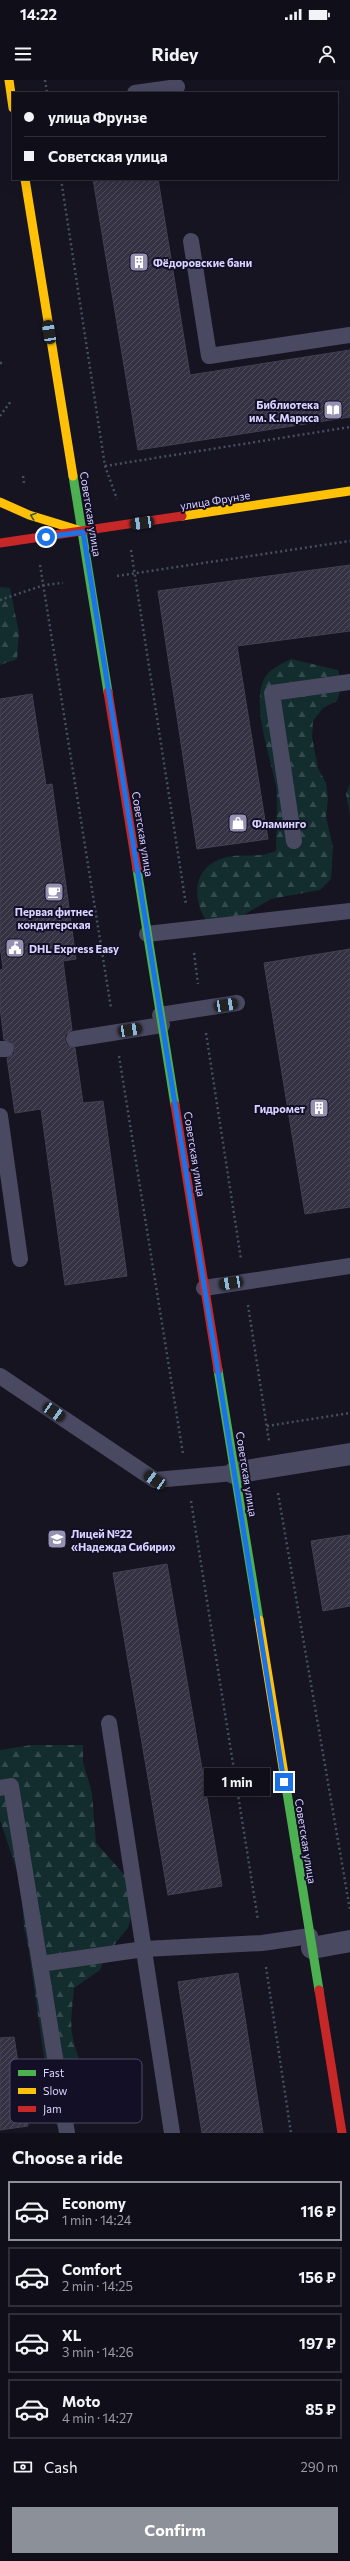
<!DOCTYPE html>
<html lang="en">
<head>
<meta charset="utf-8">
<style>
  body { margin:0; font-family:Commissioner,sans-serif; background:#1e1d26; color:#f1f3f6; height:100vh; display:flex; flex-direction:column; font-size:15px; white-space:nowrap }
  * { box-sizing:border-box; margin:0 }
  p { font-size:13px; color:#9c9ca2 }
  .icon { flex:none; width:22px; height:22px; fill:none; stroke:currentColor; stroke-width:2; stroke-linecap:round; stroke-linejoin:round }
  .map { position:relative; height:2053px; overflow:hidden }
  .panel { display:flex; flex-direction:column; background:#100f19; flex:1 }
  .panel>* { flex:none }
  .hud { position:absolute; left:12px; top:12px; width:326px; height:88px; border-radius:0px; box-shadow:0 4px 16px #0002,0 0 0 1px #302f38; display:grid; align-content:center; height:88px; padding:0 12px; background:#100f19 }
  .end { position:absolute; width:18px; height:18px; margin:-9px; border:5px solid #1a73e8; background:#fff; box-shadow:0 0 0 2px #fff }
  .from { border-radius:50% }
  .bubble { position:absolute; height:28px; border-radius:0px; background:#100f19; box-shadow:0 4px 16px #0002,0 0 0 1px #302f38; font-size:13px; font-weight:700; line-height:28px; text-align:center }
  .car { position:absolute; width:12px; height:24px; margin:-12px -6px; border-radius:5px; box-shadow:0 0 3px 1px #0007; background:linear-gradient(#222 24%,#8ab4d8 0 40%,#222 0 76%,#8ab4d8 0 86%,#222 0) }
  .hud b { display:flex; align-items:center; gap:14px; height:38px; font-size:15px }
  .hud b+b { border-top:1px solid #302f38 }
  .hud i { width:10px; height:10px; background:#f1f3f6 }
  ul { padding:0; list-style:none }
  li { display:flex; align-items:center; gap:12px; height:60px; margin:0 8px 6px; padding:0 4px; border:2px solid #302f38; border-radius:0px }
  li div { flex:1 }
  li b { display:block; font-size:15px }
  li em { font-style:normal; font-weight:700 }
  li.selected { border-color:#8c9099 }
  li>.icon { width:36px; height:36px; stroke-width:1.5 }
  h2 { padding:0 12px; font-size:18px; line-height:48px }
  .pay { display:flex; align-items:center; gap:10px; height:44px; padding:0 12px; font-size:15px }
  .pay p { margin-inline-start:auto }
  .cta { display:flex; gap:8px; margin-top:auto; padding:8px 12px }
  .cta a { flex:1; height:46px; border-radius:0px; background:#8c9099; color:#fff; font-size:16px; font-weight:700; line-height:46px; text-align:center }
  .status { display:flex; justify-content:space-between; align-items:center; height:28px; padding:0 20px; background:#100f19; direction:ltr }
  .status svg { height:11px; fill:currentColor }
  header { display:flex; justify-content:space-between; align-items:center; height:52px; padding:0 12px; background:#100f19; font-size:18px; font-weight:700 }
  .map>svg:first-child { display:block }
</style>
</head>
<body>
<div class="status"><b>14:22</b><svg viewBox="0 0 49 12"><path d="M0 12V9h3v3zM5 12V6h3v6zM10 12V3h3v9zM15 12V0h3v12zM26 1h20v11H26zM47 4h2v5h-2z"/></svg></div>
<header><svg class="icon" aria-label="menu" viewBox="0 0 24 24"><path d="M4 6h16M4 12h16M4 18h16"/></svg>Ridey<svg class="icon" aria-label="person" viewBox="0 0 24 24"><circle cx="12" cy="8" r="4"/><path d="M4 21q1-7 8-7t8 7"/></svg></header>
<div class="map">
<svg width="350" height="2053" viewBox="0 0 350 2053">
  <defs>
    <pattern id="forest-firs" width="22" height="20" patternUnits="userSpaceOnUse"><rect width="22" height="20" fill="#132c2d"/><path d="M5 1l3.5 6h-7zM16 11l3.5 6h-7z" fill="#354a4c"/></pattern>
    <pattern id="building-hatch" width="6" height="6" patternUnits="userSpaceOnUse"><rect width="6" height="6" fill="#343243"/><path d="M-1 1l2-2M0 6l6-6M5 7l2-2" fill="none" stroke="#514f5f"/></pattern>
  </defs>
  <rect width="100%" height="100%" fill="#161421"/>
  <g fill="url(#forest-firs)">
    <polygon points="0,507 10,508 19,553 17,579 0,585"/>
    <path d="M291 579 338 590 342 605 337 621 323 628 313 641 312 657 318 688 326 703 328 719 326 736 333 768 331 799 320 810 271 819 237 839 206 840C190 815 195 784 227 777 245 773 255 779 276 771 276 750 278 727 276 707 271 677 251 627 264 599 269 589 281 584 291 579Z"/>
    <polygon points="350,704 350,735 346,714"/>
    <path d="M31 1665H83V1682L92 1713 96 1763 129 1800 132 1833 128 1848 106 1875 100 1890 74 1908C73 1924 69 1943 73 1958 80 1993 112 2040 58 2048L52 2034 28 1865 24 1848 21 1803 0 1740V1670Z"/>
  </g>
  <g fill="url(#building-hatch)" stroke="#433f54">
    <polygon points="93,99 158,99 190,295 350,270 350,337 138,370"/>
    <polygon points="350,485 350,551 237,566 268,759 197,769 158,511"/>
    <polygon points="32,614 46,705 52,704 76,879 63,881 72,950 65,955 65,961 67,965 75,968 83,1023 103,1021 127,1196 65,1205 41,1029 15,1033 7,978 14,974 15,969 11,961 4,960 0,927 0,890 3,889 0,865 0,619"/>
    <polygon points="350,869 350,1127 305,1134 264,883"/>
    <polygon points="350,1455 350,1526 323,1531 311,1461"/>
    <polygon points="167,1484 222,1806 168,1815 113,1493"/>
    <polygon points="238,1893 263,2053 202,2053 178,1902"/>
    <polygon points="14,1957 28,2046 0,2050 0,1958"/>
  </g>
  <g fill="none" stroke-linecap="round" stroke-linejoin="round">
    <g stroke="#44505f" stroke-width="2.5" stroke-dasharray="2 3" stroke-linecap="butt">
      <polyline points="45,0 47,13"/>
      <polyline points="61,99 105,386 117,419"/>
      <polyline points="0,283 5,283"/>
      <polyline points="0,336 11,321"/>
      <polyline points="105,386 350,347"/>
      <polyline points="23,396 24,403"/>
      <polyline points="131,470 186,825"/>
      <polyline points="40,485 111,928"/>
      <polyline points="117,496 350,461"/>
      <polyline points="0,520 44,505 63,503"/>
      <polyline points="194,873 198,904"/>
      <polyline points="206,953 241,1179"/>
      <polyline points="119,976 183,1374"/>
      <polyline points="248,1225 269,1361"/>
      <polyline points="267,1346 350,1333"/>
      <polyline points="278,1413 350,1830"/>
      <polyline points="191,1421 258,1840"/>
      <polyline points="266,1887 291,2053"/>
    </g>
    <g stroke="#4a4962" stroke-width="16">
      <polyline points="135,13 177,7"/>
      <polyline points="191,161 209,276 350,255"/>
      <polyline points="294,761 272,613 350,602"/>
      <polyline points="147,854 350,831"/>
      <polyline points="160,935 237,923"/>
      <polyline points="74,959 162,945"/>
      <polyline points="0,969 6,969"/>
      <polyline points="0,1036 20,1179"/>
      <polyline points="204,1208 350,1186"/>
      <polyline points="0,1296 155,1400 234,1393"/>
      <polyline points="109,1643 172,2053"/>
      <polyline points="0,1708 11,1706 40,1884"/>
      <polyline points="67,2053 40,1884 144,1869 262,1863 310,1856"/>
    </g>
    <g stroke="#4a4962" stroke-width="22">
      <polyline points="234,1393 350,1374"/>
      <polyline points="312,1868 350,1861"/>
    </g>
    <g stroke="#4caf50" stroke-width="9">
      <polyline points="73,396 108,612"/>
      <polyline points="137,789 175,1025"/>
      <polyline points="218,1290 259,1540"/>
      <polyline points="284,1694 319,1910"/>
    </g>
    <g stroke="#ffc107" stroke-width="9">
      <polyline points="9,0 13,28"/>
      <polyline points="25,99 73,396"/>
      <polyline points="0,422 29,435 78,450"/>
      <polyline points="182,436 350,411"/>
      <polyline points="259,1540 284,1694"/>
    </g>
    <g stroke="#c62828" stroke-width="9">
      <polyline points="0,463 182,436"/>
      <polyline points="108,612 137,789"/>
      <polyline points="175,1025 218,1290"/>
      <polyline points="319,1910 342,2053"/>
    </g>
  </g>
  <defs><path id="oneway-chevron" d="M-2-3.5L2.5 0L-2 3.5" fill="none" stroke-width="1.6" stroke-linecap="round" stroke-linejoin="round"/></defs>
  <use stroke="#305f3b" href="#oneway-chevron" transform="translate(33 436) rotate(-161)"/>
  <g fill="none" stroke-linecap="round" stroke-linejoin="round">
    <polyline stroke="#1a73e8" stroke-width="5" points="46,457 83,452 284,1702"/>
  </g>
  <defs>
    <symbol id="building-square" viewBox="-11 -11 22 22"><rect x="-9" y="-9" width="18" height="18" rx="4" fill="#9591b1" stroke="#130f26"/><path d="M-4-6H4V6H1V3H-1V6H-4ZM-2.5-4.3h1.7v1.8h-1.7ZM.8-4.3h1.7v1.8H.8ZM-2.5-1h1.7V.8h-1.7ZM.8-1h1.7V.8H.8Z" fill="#fff"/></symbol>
    <symbol id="library-square" viewBox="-11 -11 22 22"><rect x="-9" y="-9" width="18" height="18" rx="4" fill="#9591b1" stroke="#130f26"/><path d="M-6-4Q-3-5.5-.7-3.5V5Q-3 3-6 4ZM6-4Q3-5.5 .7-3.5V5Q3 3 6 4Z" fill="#fff"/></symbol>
    <symbol id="shop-square" viewBox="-11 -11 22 22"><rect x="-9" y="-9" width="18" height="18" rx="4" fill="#9591b1" stroke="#130f26"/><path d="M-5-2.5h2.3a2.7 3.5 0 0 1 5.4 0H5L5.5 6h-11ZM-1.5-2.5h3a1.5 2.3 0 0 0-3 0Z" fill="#fff"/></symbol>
    <symbol id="cafe-square" viewBox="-11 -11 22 22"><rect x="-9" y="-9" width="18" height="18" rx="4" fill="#9591b1" stroke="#130f26"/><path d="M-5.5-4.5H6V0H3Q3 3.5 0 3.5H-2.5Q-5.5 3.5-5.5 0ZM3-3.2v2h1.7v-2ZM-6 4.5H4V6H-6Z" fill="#fff"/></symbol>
    <symbol id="civic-square" viewBox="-11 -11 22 22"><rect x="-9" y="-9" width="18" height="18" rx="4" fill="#9591b1" stroke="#130f26"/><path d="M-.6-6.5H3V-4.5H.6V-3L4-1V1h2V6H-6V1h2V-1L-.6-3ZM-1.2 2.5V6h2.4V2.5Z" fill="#fff"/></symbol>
    <symbol id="school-square" viewBox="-11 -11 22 22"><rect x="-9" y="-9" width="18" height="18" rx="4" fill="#9591b1" stroke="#130f26"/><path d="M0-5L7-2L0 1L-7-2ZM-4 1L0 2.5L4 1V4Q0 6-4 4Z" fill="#fff"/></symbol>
  </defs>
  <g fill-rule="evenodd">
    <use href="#building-square" x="128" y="171" width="22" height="22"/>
    <use href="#library-square" x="322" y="319" width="22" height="22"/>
    <use href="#shop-square" x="227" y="732" width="22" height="22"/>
    <use href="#cafe-square" x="43" y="801" width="22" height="22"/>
    <use href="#civic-square" x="4" y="857" width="22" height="22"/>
    <use href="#building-square" x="308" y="1017" width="22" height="22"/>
    <use href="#school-square" x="46" y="1448" width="22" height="22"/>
  </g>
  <g text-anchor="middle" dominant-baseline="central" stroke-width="4" stroke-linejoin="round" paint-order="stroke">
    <g font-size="11" font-weight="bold" fill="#d9d4ff" stroke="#130f26" text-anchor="start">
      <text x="153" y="182">Фёдоровские бани</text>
      <text x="319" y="324" text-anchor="end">Библиотека<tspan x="319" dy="13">им. К.Маркса</tspan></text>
      <text x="252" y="743">Фламинго</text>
      <text x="54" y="831" text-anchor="middle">Первая фитнес<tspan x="54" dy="13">кондитерская</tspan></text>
      <text x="29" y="868">DHL Express Easy</text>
      <text x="305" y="1028" text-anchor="end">Гидромет</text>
      <text x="71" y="1453">Лицей №22<tspan x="71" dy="13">«Надежда Сибири»</tspan></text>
    </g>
    <g font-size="11" fill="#d9d4ff" stroke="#130f26">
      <text transform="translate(215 420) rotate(-9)">улица Фрунзе</text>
      <text transform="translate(91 434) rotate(81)">Советская улица</text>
      <text transform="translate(143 754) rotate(81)">Советская улица</text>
      <text transform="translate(195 1074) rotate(81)">Советская улица</text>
      <text transform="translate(247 1394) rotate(81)">Советская улица</text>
      <text transform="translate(306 1761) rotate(81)">Советская улица</text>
    </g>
  </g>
  <rect x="10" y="1979" width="132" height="64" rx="6" fill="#130f26" stroke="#4e4a67" stroke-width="1"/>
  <rect x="18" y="1990" width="18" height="6" fill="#4caf50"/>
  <rect x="18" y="2008" width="18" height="6" fill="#ffc107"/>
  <rect x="18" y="2026" width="18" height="6" fill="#c62828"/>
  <g font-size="11" fill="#d9d4ff">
    <text x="43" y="1997">Fast</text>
    <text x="43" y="2015">Slow</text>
    <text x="43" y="2033">Jam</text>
  </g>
</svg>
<i class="end from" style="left:46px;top:457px"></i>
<i class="end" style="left:284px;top:1702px"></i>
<div class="bubble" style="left:204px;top:1688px;width:66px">1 min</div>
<i class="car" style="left:49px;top:252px;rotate:351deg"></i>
<i class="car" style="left:142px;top:443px;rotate:262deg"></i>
<i class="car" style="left:226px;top:925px;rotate:81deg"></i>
<i class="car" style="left:130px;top:950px;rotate:81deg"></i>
<i class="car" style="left:231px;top:1203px;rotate:260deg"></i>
<i class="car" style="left:54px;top:1332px;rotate:124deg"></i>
<i class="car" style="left:155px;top:1400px;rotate:305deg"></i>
<div class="hud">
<b><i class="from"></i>улица Фрунзе</b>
<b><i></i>Советская улица</b>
</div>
</div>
<section class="panel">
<h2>Choose a ride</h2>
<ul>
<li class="selected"><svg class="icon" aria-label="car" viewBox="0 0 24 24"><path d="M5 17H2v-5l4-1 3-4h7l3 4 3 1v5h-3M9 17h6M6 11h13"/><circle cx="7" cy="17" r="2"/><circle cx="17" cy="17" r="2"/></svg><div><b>Economy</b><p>1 min · 14:24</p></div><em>116 ₽</em></li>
<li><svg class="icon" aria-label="car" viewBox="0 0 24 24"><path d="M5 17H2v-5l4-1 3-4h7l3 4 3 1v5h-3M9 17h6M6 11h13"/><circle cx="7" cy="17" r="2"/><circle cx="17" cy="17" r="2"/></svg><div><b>Comfort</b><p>2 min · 14:25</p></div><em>156 ₽</em></li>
<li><svg class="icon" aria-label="car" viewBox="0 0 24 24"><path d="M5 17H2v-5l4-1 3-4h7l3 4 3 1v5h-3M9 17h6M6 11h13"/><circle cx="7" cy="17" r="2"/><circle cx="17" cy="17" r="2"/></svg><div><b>XL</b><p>3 min · 14:26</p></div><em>197 ₽</em></li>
<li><svg class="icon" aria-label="car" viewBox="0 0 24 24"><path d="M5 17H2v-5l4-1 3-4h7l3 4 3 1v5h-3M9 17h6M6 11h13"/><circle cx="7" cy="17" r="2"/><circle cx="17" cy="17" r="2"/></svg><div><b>Moto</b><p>4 min · 14:27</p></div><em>85 ₽</em></li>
</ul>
<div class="pay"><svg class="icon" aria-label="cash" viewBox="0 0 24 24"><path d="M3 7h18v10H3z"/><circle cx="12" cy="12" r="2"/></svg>Cash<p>290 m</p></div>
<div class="cta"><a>Confirm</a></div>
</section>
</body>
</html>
